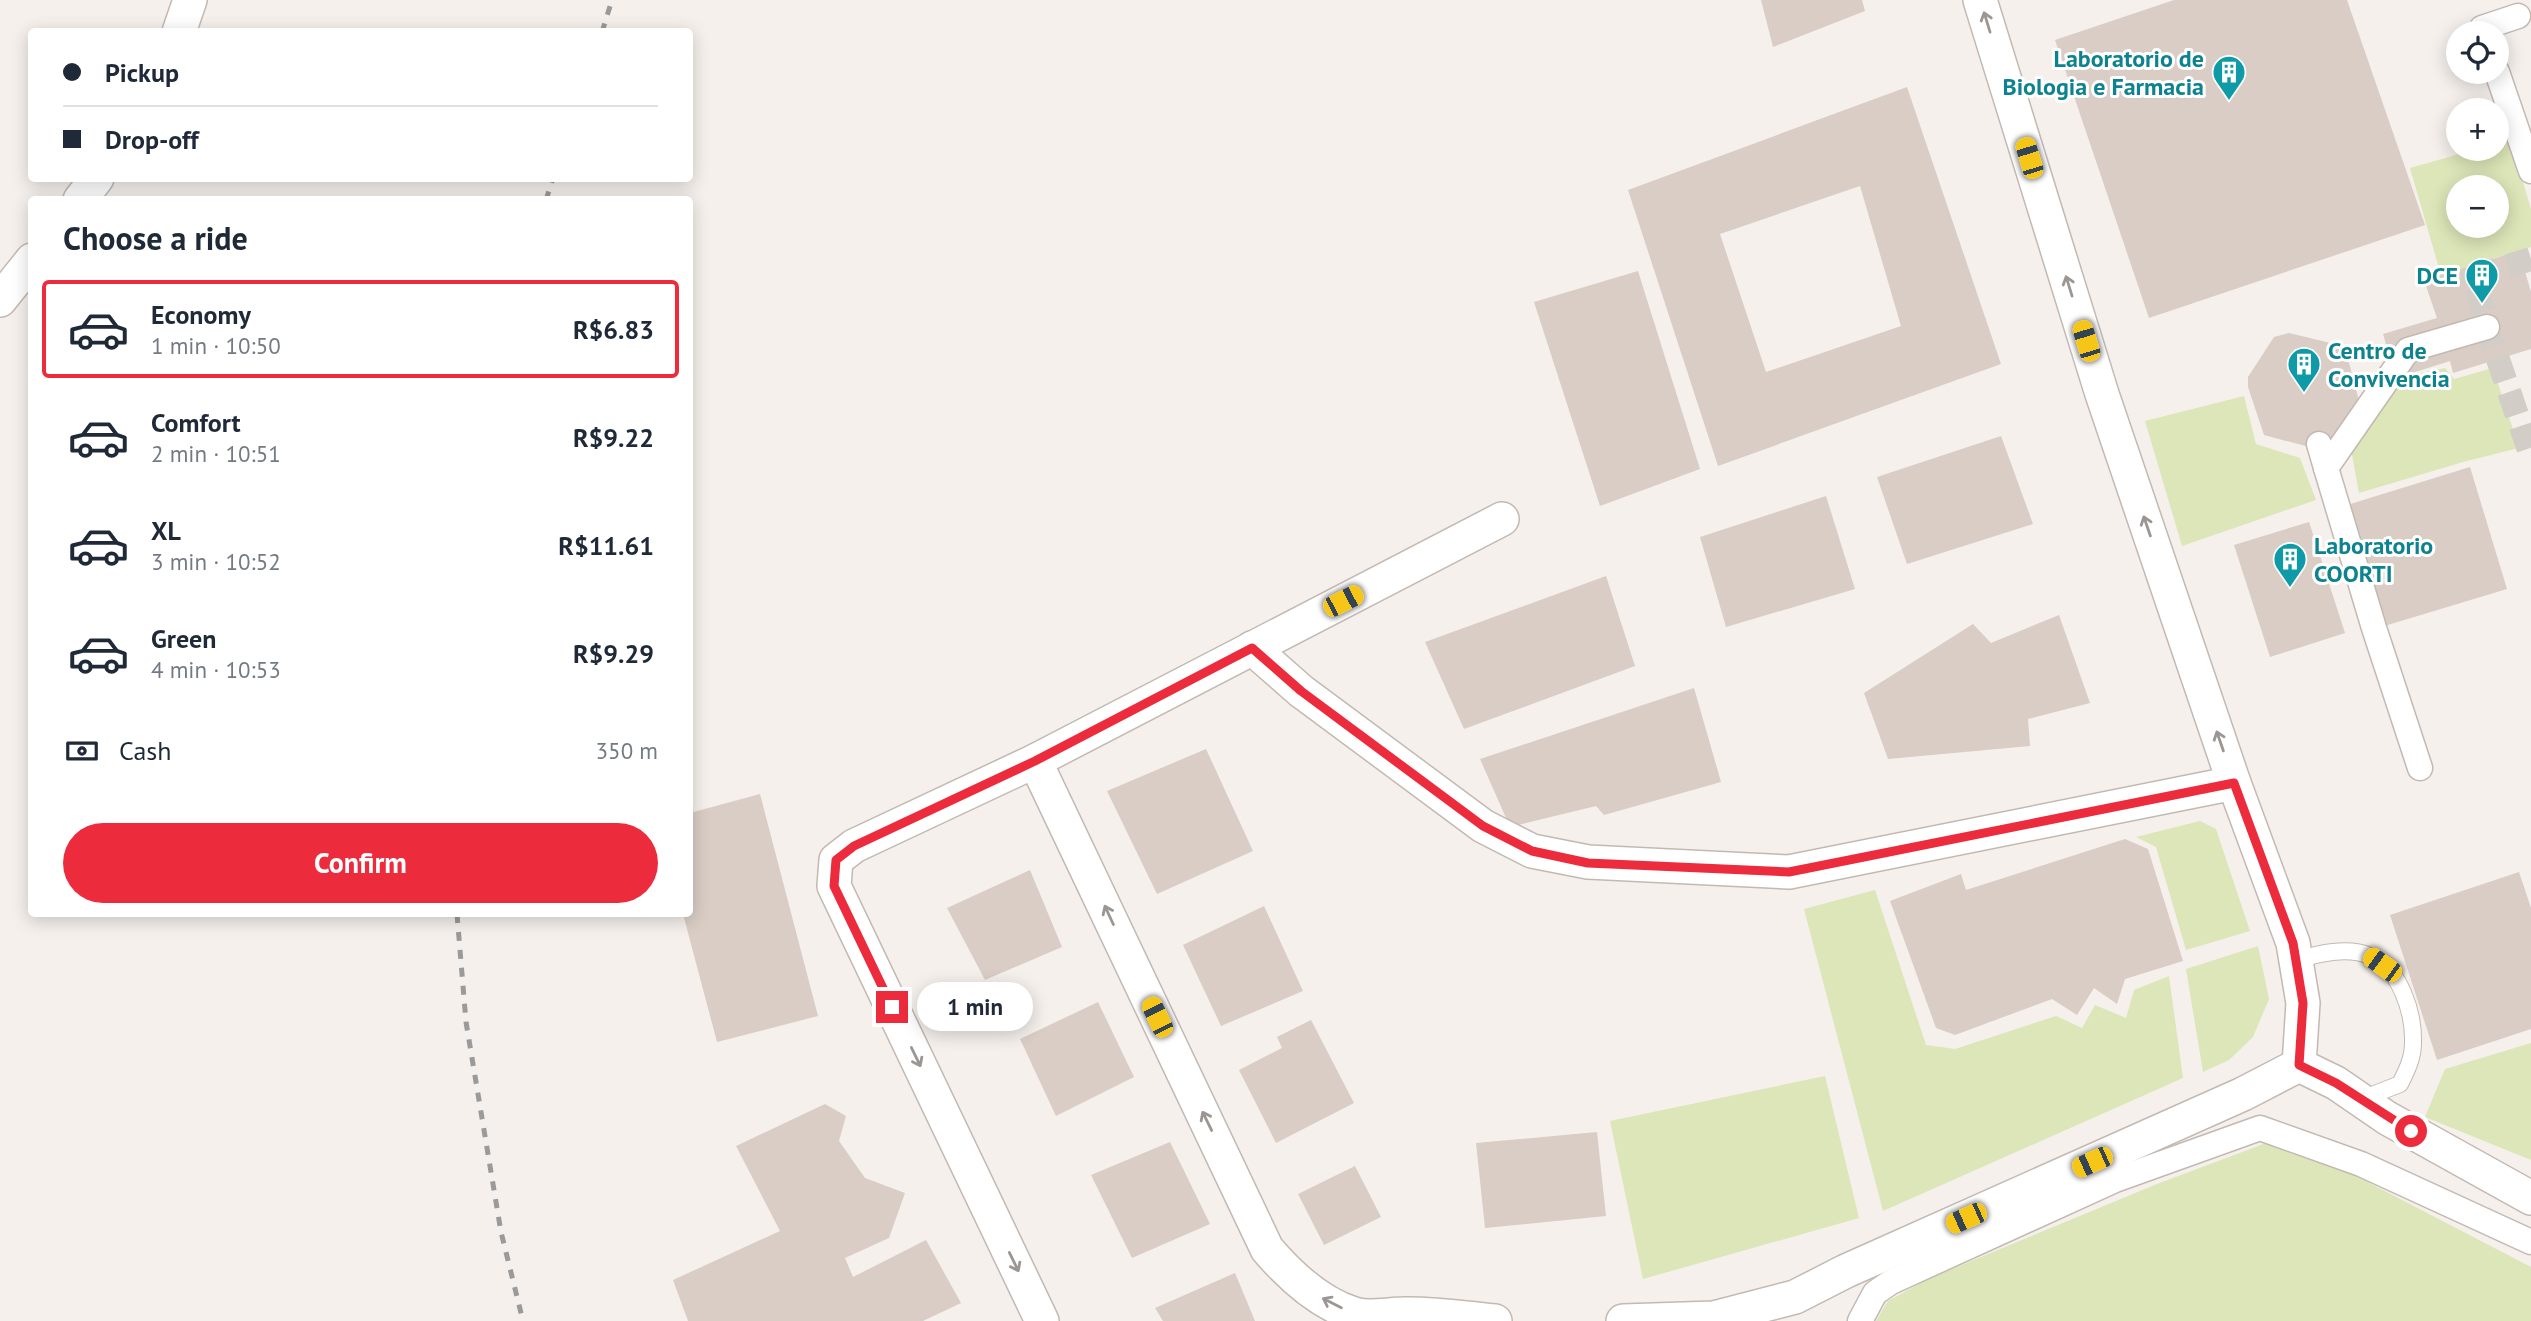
<!DOCTYPE html>
<html lang="en">
<head>
<meta charset="utf-8">
<style>
  body { margin:0; font-family:"PT Sans",sans-serif; background:#f6f6f7; color:#1f2937; height:100vh; display:flex; flex-direction:column; font-size:26px; white-space:nowrap }
  * { box-sizing:border-box; margin:0 }
  p { font-size:23px; color:#747a83 }
  .icon { flex:none; width:38px; height:38px; fill:none; stroke:currentColor; stroke-width:2; stroke-linecap:round; stroke-linejoin:round }
  .map { position:relative; flex:1; overflow:hidden }
  .panel { position:absolute; left:28px; top:196px; width:665px; height:721px; display:flex; flex-direction:column; background:#fff; border-radius:7px; box-shadow:0 4px 18px #0003 }
  .panel>* { flex:none }
  .guide { position:absolute; left:28px; top:28px; width:665px; height:154px; border-radius:7px; box-shadow:0 4px 18px #0003; display:grid; align-content:center; height:154px; padding:0 35px; background:#fff }
  .buttons { position:absolute; left:2446px; top:21px; display:grid; gap:14px }
  .buttons a { display:grid; place-items:center; width:63px; height:63px; border-radius:50%; background:#fff; box-shadow:0 4px 18px #0003; font-size:35px }
  .end { position:absolute; width:32px; height:32px; margin:-16px; border:9px solid #ec2c3d; background:#fff; box-shadow:0 0 0 4px #fff }
  .from { border-radius:50% }
  .bubble { position:absolute; height:49px; border-radius:24px; background:#fff; box-shadow:0 4px 18px #0003; font-size:23px; font-weight:700; line-height:49px; text-align:center }
  .car { position:absolute; width:21px; height:42px; margin:-21px -10px; border-radius:9px; box-shadow:0 0 5px 2px #0007; background:linear-gradient(#f5c518 24%,#345 0 40%,#f5c518 0 76%,#345 0 86%,#f5c518 0) }
  .guide b { display:flex; align-items:center; gap:24px; height:66px; font-size:26px }
  .guide b+b { border-top:2px solid #e0e1e3 }
  .guide i { width:18px; height:18px; background:#1f2937 }
  ul { padding:0; list-style:none }
  li { display:flex; align-items:center; gap:21px; height:98px; margin:0 14px 10px; padding:0 21px; border:4px solid transparent; border-radius:7px }
  li div { flex:1 }
  li b { display:block; font-size:26px }
  li em { font-style:normal; font-weight:700 }
  li.selected { border-color:#ec2c3d }
  li>.icon { width:63px; height:63px; stroke-width:1.5 }
  h2 { padding:0 35px; font-size:32px; line-height:84px }
  .pay { display:flex; align-items:center; gap:18px; height:77px; padding:0 35px; font-size:26px }
  .pay p { margin-inline-start:auto }
  .action { display:flex; gap:14px; margin-top:auto; padding:14px 35px }
  .action a { flex:1; height:80px; border-radius:42px; background:#ec2c3d; color:#fff; font-size:28px; font-weight:700; line-height:80px; text-align:center }
  .map>svg:first-child { display:block }
</style>
</head>
<body>
<div class="map">
<svg width="2531" height="1321" viewBox="0 0 2531 1321">
  <rect width="100%" height="100%" fill="#f5f0ec"/>
  <g fill="#dce6b8" fill-rule="evenodd">
    <path d="M2510 139 2531 209V247L2441 275 2410 168 2477 149H2497V143ZM2459 187H2497V226H2459Z"/>
    <polygon points="2445,368 2454,379 2493,368 2519,448 2463,462 2359,493 2351,449 2396,378"/>
    <polygon points="2244,396 2256,444 2300,458 2316,500 2182,546 2145,421"/>
    <polygon points="2200,821 2216,829 2250,931 2186,950 2156,847 2136,837"/>
    <polygon points="1875,890 1926,1045 1955,1049 2056,1016 2082,1028 2095,1005 2126,1018 2134,990 2169,976 2183,1078 1883,1211 1804,909"/>
    <polygon points="2258,946 2269,999 2253,1037 2229,1060 2203,1072 2186,969"/>
    <polygon points="2531,1043 2531,1160 2425,1117 2445,1069"/>
    <polygon points="1825,1076 1859,1218 1643,1279 1610,1121"/>
    <polygon points="2266,1143 2352,1174 2531,1267 2531,1321 1876,1321 1888,1301 1928,1279 2157,1184"/>
  </g>
  <g fill="#d9cdc5" fill-rule="evenodd">
    <polygon points="1761,0 1862,0 1865,11 1773,47"/>
    <polygon points="2174,0 2347,0 2425,225 2149,318 2055,40"/>
    <path d="M1907 87 2001 364 1718 466 1628 190ZM1860 186 1901 326 1766 372 1720 234Z"/>
    <polygon points="2519,251 2531,292 2531,349 2453,373 2450,361 2396,378 2383,334 2437,318 2424,280"/>
    <polygon points="1638,271 1700,469 1600,506 1534,302"/>
    <polygon points="2289,333 2339,345 2347,355 2359,401 2328,442 2309,447 2264,435 2248,387 2248,377 2274,337"/>
    <polygon points="2001,436 2033,524 1907,564 1877,477"/>
    <polygon points="2470,467 2507,589 2381,627 2344,506"/>
    <polygon points="1826,496 1855,589 1726,627 1700,537"/>
    <polygon points="2309,522 2345,633 2270,657 2234,545"/>
    <polygon points="1606,576 1635,666 1464,729 1425,642"/>
    <polygon points="2059,615 2090,703 2028,719 2030,746 1888,759 1864,693 1973,624 1991,643"/>
    <polygon points="1694,688 1721,782 1604,815 1596,806 1510,827 1480,759"/>
    <polygon points="1206,749 1253,851 1157,894 1107,791"/>
    <polygon points="760,794 818,1016 717,1042 683,914 690,914 690,813"/>
    <polygon points="2125,839 2148,849 2183,961 2125,979 2117,1004 2094,988 2077,1015 2052,999 1955,1035 1936,1028 1890,901 1961,874 1966,890"/>
    <polygon points="1030,870 1062,947 985,980 947,908"/>
    <polygon points="2519,872 2531,908 2531,1029 2437,1060 2390,915"/>
    <polygon points="1264,906 1303,991 1221,1026 1183,945"/>
    <polygon points="1098,1002 1134,1077 1056,1116 1020,1039"/>
    <polygon points="1311,1020 1354,1103 1276,1143 1239,1070 1282,1048 1277,1037"/>
    <polygon points="825,1104 846,1116 839,1141 865,1178 905,1193 889,1238 845,1258 853,1277 926,1240 961,1303 923,1321 688,1321 673,1280 780,1231 736,1146"/>
    <polygon points="1597,1132 1606,1216 1485,1228 1476,1143"/>
    <polygon points="1170,1142 1210,1224 1132,1258 1091,1175"/>
    <polygon points="1355,1166 1381,1217 1324,1245 1298,1194"/>
    <polygon points="1235,1273 1255,1321 1163,1321 1155,1308"/>
  </g>
  <g fill="none" stroke-linecap="round" stroke-linejoin="round">
    <polyline stroke="#d3cdc8" stroke-width="24" stroke-dasharray="24 12" stroke-linecap="butt" points="2531,259 2474,277 2487,327 2531,456"/>
    <defs>
      <path id="service" d="M2296 960C2318 954 2347 946 2370 956 2400 968 2414 1013 2413 1043 2413 1058 2407 1070 2400 1084L2362 1099"/>
      <g id="pedestrian">
        <polyline points="2483,33 2482,28 2518,16"/>
        <polyline points="2497,72 2531,171"/>
        <polyline points="2319,444 2326,468 2408,350 2487,327"/>
        <polyline points="2326,468 2374,628 2420,768"/>
        <polyline points="1860,1321 1875,1293 1891,1282 2115,1180 2260,1128 2361,1164 2531,1242"/>
      </g>
      <g id="minor">
        <polyline points="1980,0 2102,394 2234,783 2293,943 2303,1003 2299,1065"/>
        <polyline points="179,32 190,0"/>
        <polyline points="80,200 97,178"/>
        <polyline points="0,300 32,260"/>
        <polyline points="1252,648 1301,691 1483,826 1532,851 1588,862 1789,872 2234,783"/>
        <path d="M1035 761 1267 1249C1290 1276 1319 1303 1354 1314 1371 1319 1386 1314 1403 1314 1433 1313 1465 1318 1495 1321"/>
        <polyline points="2299,1065 2336,1083 2387,1118 2531,1198"/>
        <polyline points="1042,1321 834,886 836,860 854,846 1035,761 1502,519"/>
        <polyline points="1623,1321 1714,1318 1795,1297 1846,1271 2243,1094 2299,1065"/>
      </g>
    </defs>
    <use href="#service" stroke="#c3b9b2" stroke-width="18"/>
    <use href="#pedestrian" stroke="#c3b9b2" stroke-width="27"/>
    <use href="#minor" stroke="#c3b9b2" stroke-width="36"/>
    <use href="#service" stroke="#fff" stroke-width="16"/>
    <use href="#pedestrian" stroke="#fff" stroke-width="24"/>
    <use href="#minor" stroke="#fff" stroke-width="33"/>
    <g stroke="#9a9a9a" stroke-width="5" stroke-dasharray="9 9" stroke-linecap="butt">
      <polyline points="602,32 612,0"/>
      <polyline points="546,200 553,178"/>
      <polyline points="457,914 466,1022 501,1232 523,1321"/>
    </g>
  </g>
  <defs><path id="oneway-shaft" d="M-6 0H5M1.5-3L5.5 0L1.5 3" fill="none" stroke-width="1.6" stroke-linecap="round" stroke-linejoin="round" transform="scale(1.75)"/></defs>
  <g stroke="#9b9693">
    <use href="#oneway-shaft" transform="translate(1987 22) rotate(-107)"/>
    <use href="#oneway-shaft" transform="translate(2069 286) rotate(-107)"/>
    <use href="#oneway-shaft" transform="translate(2147 526) rotate(-109)"/>
    <use href="#oneway-shaft" transform="translate(2220 741) rotate(-109)"/>
    <use href="#oneway-shaft" transform="translate(1109 915) rotate(-115)"/>
    <use href="#oneway-shaft" transform="translate(916 1057) rotate(64)"/>
    <use href="#oneway-shaft" transform="translate(1207 1121) rotate(-116)"/>
    <use href="#oneway-shaft" transform="translate(1014 1262) rotate(64)"/>
    <use href="#oneway-shaft" transform="translate(1332 1303) rotate(-153)"/>
  </g>
  <g fill="none" stroke-linecap="round" stroke-linejoin="round">
    <polyline stroke="#ec2c3d" stroke-width="9" points="892,1007 834,886 836,860 854,846 1035,761 1252,648 1301,691 1483,826 1532,851 1588,863 1789,872 2234,783 2293,943 2303,1003 2299,1065 2336,1083 2411,1131"/>
  </g>
  <defs>
    <symbol id="building-pin" viewBox="-11 -11 22 30"><path d="M0 17L-7.5 6A9.5 9.5 0 1 1 7.5 6Z" fill="#0f9aa8" stroke="#fff"/><path d="M-4-6H4V6H1V3H-1V6H-4ZM-2.5-4.3h1.7v1.8h-1.7ZM.8-4.3h1.7v1.8H.8ZM-2.5-1h1.7V.8h-1.7ZM.8-1h1.7V.8H.8Z" fill="#fff"/></symbol>
  </defs>
  <g fill-rule="evenodd">
    <use href="#building-pin" x="2210" y="53" width="38" height="52"/>
    <use href="#building-pin" x="2463" y="256" width="38" height="52"/>
    <use href="#building-pin" x="2285" y="345" width="38" height="52"/>
    <use href="#building-pin" x="2271" y="540" width="38" height="52"/>
  </g>
  <g text-anchor="middle" dominant-baseline="central" stroke-width="6" stroke-linejoin="round" paint-order="stroke">
    <g font-size="24" font-weight="bold" fill="#0d838f" stroke="#fff" text-anchor="end">
      <text x="2204" y="58">Laboratorio de<tspan x="2204" dy="28">Biologia e Farmacia</tspan></text>
      <text x="2458" y="275">DCE</text>
      <text x="2328" y="350" text-anchor="start">Centro de<tspan x="2328" dy="28">Convivencia</tspan></text>
      <text x="2314" y="545" text-anchor="start">Laboratorio<tspan x="2314" dy="28">COORTI</tspan></text>
    </g>
  </g>
</svg>
<div class="buttons">
<a><svg class="icon" aria-label="locate" viewBox="0 0 24 24"><circle cx="12" cy="12" r="6"/><path d="M12 2v4M12 18v4M2 12h4M18 12h4"/></svg></a>
<a>+</a>
<a>−</a>
</div>
<i class="end from" style="left:2411px;top:1131px"></i>
<i class="end" style="left:892px;top:1007px"></i>
<div class="bubble" style="left:917px;top:982px;width:116px">1 min</div>
<i class="car" style="left:2029px;top:158px;rotate:343deg"></i>
<i class="car" style="left:2086px;top:341px;rotate:343deg"></i>
<i class="car" style="left:1343px;top:601px;rotate:63deg"></i>
<i class="car" style="left:2382px;top:965px;rotate:306deg"></i>
<i class="car" style="left:1157px;top:1017px;rotate:334deg"></i>
<i class="car" style="left:2092px;top:1162px;rotate:246deg"></i>
<i class="car" style="left:1966px;top:1218px;rotate:246deg"></i>
<div class="guide">
<b><i class="from"></i>Pickup</b>
<b><i></i>Drop-off</b>
</div>
<section class="panel">
<h2>Choose a ride</h2>
<ul>
<li class="selected"><svg class="icon" aria-label="car" viewBox="0 0 24 24"><path d="M5 17H2v-5l4-1 3-4h7l3 4 3 1v5h-3M9 17h6M6 11h13"/><circle cx="7" cy="17" r="2"/><circle cx="17" cy="17" r="2"/></svg><div><b>Economy</b><p>1 min · 10:50</p></div><em>R$6.83</em></li>
<li><svg class="icon" aria-label="car" viewBox="0 0 24 24"><path d="M5 17H2v-5l4-1 3-4h7l3 4 3 1v5h-3M9 17h6M6 11h13"/><circle cx="7" cy="17" r="2"/><circle cx="17" cy="17" r="2"/></svg><div><b>Comfort</b><p>2 min · 10:51</p></div><em>R$9.22</em></li>
<li><svg class="icon" aria-label="car" viewBox="0 0 24 24"><path d="M5 17H2v-5l4-1 3-4h7l3 4 3 1v5h-3M9 17h6M6 11h13"/><circle cx="7" cy="17" r="2"/><circle cx="17" cy="17" r="2"/></svg><div><b>XL</b><p>3 min · 10:52</p></div><em>R$11.61</em></li>
<li><svg class="icon" aria-label="car" viewBox="0 0 24 24"><path d="M5 17H2v-5l4-1 3-4h7l3 4 3 1v5h-3M9 17h6M6 11h13"/><circle cx="7" cy="17" r="2"/><circle cx="17" cy="17" r="2"/></svg><div><b>Green</b><p>4 min · 10:53</p></div><em>R$9.29</em></li>
</ul>
<div class="pay"><svg class="icon" aria-label="cash" viewBox="0 0 24 24"><path d="M3 7h18v10H3z"/><circle cx="12" cy="12" r="2"/></svg>Cash<p>350 m</p></div>
<div class="action"><a>Confirm</a></div>
</section>
</div>
</body>
</html>
